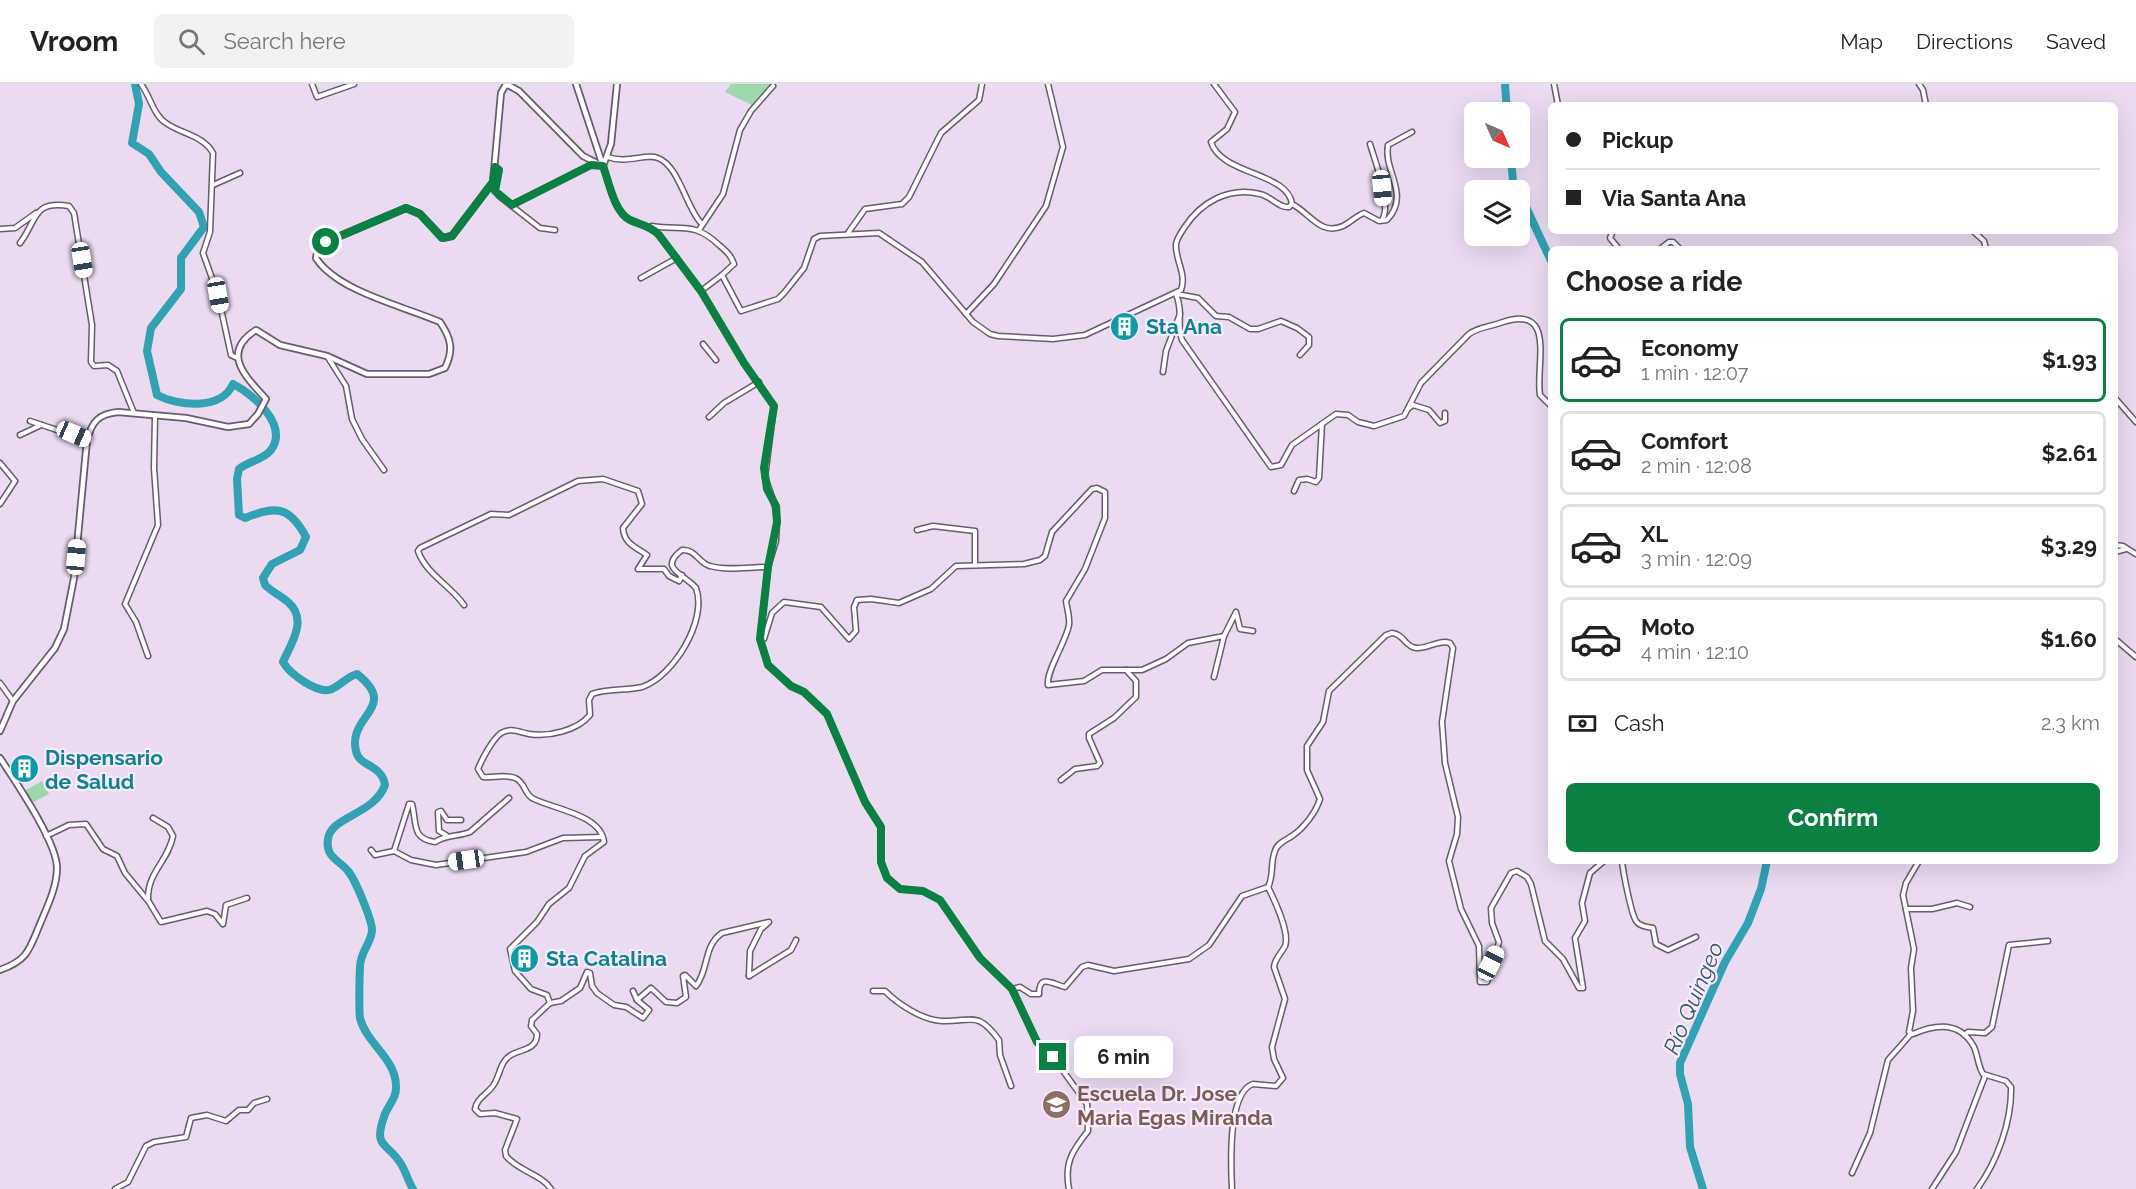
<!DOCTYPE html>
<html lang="en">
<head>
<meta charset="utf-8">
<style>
  body { margin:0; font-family:Raleway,sans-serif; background:#f2f2f2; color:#222; height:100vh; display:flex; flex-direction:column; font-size:22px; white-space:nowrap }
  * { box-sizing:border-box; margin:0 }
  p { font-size:20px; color:#767676 }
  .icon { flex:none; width:33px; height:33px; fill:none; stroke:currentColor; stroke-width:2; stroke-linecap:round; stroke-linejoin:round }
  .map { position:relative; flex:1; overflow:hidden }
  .side { position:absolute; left:1548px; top:162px; width:570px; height:618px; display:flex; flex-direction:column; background:#fff; border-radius:9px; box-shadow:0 6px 24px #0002 }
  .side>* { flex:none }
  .top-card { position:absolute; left:1548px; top:18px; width:570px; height:132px; border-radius:9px; box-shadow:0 6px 24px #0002; display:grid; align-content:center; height:132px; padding:0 18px; background:#fff }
  .needle { width:39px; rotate:135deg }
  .controls { position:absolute; left:1464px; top:18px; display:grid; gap:12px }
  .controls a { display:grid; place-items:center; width:66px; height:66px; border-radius:9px; background:#fff; box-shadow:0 6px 24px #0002; font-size:30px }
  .end { position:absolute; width:27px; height:27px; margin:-14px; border:8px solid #0b8043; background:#fff; box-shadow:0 0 0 3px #fff }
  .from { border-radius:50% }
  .bubble { position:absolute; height:42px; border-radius:9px; background:#fff; box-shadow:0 6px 24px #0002; font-size:20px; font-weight:700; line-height:42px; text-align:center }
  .car { position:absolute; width:18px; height:36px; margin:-18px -9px; border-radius:8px; box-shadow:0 0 4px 2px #0007; background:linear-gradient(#fff 24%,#345 0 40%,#fff 0 76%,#345 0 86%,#fff 0) }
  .top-card b { display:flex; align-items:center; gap:21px; height:57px; font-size:22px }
  .top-card b+b { border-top:2px solid #e0e0e0 }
  .top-card i { width:15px; height:15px; background:#222 }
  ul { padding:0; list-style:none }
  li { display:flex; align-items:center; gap:18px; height:84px; margin:0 12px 9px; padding:0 6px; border:3px solid #e0e0e0; border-radius:9px }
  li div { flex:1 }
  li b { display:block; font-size:22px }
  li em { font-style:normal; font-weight:700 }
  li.current { border-color:#0b8043 }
  li>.icon { width:54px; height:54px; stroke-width:1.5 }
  h2 { padding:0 18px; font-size:27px; line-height:72px }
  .pay { display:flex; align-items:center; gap:15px; height:66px; padding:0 18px; font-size:22px }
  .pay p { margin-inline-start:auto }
  .action { display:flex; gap:12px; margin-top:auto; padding:12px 18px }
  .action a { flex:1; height:69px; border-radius:9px; background:#0b8043; color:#fff; font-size:24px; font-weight:700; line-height:69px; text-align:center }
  header { display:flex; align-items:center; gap:36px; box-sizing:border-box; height:84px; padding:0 30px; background:#fff; border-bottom:2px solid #e0e0e0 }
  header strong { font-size:28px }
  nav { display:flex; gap:33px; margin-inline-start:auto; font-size:21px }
  .search { width:420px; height:54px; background:#f2f2f2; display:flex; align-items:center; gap:15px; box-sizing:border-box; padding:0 21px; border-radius:9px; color:#767676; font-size:22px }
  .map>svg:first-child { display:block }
</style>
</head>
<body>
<header>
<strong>Vroom</strong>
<div class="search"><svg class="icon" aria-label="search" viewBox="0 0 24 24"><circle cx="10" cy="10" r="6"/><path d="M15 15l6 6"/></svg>Search here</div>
<nav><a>Map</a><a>Directions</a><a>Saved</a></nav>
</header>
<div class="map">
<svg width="2136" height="1105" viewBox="0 0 2136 1105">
  <rect width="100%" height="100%" fill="#eadbf1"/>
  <g fill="#9dd8ac">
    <polygon points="731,0 771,0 754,22 725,8"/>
    <polygon points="42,697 49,710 30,720 24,707"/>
  </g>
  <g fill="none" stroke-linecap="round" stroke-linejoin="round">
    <g stroke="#33a1b4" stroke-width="8">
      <path d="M135 0 139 20 132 59 149 70 161 88 199 128 204 143 181 174V205L151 244 147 267 157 311C178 322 221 327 233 300 253 310 289 341 271 366 263 376 249 377 239 385L237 395 239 431 245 434C275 422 289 421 306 453L300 466 272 480 263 494 265 501C272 508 280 511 288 518 309 536 290 561 283 578 290 590 318 611 332 605 342 600 347 593 357 590 400 624 347 631 356 667 359 683 382 680 385 701 374 731 331 732 328 755 325 773 339 776 348 787 355 795 372 836 372 846 372 856 363 866 361 876 359 881 359 929 360 934 366 959 395 974 396 1001 397 1014 389 1020 385 1030 372 1065 387 1057 401 1080 406 1088 408 1097 413 1105"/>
      <polyline points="1505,0 1507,28"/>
      <polyline points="1511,74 1513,98 1518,106"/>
      <polyline points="1520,110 1551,177"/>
      <polyline points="1703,1105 1690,1063 1688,1020 1680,990 1680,979 1725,878 1748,839 1761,805 1767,777"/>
    </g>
    <defs>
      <g id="minor">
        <path d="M141 0C150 12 154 32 166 39 181 50 203 51 213 69L210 148 203 169 218 211 231 271 237 274"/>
        <polyline points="312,0 317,13 354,0"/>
        <polyline points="1554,0 1558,21"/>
        <polyline points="1919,0 1923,6 1926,21"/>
        <path d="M1370 60C1375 77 1392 121 1382 136"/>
        <path d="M608 73C627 80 646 69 658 74 679 82 686 123 701 139"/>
        <polyline points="495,83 499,86 495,107 499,112 540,144 555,146"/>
        <polyline points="213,101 240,89"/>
        <path d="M1292 120C1310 129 1320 152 1343 142 1351 138 1356 132 1364 129L1379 137 1387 136C1411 110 1383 87 1388 61L1412 48"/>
        <path d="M511 121 591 81 603 82C609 98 614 128 630 136 641 141 651 142 659 151L701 207 744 279 774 322 765 393 775 422 777 438 776 457 768 483 760 555 768 581 791 602 804 608 827 630 865 718 881 743V778L887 793 900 805 923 807 940 816 980 874 1012 905 1037 958 1053 973 1087 1020 1088 1047C1072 1067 1064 1079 1069 1105"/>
        <path d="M652 142C682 147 694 137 719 161 726 167 731 171 734 180L722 191 741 227 778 215 784 209 804 184 814 155 820 152 879 149 922 178 973 238 990 250 998 252 1053 255 1085 251 1181 206C1187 190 1175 176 1176 160 1177 154 1181 149 1184 144 1201 118 1229 102 1260 110 1271 112 1278 124 1289 123L1292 120C1288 88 1221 91 1211 58L1227 45 1235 28 1214 0"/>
        <polyline points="0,145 15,144 36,129"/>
        <polyline points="699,146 723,110 740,46 751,27 773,2"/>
        <polyline points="1613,147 1610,154 1619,165"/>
        <polyline points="1973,147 1984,157 1986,165"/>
        <polyline points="848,149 865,125 902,120 909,113 941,49 979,16 982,0"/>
        <path d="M20 159C37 137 32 116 69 122L74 129 92 241 91 278 94 282 108 281 117 287 134 329"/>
        <polyline points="1660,165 1669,158 1673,158 1680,165"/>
        <polyline points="641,194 677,174"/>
        <polyline points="701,207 722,191"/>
        <path d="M1176 210C1184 230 1176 239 1182 256L1271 383 1281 381 1292 361 1336 330 1348 331 1358 338 1374 342 1404 332 1421 299 1469 250C1479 243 1489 243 1500 239 1558 218 1535 281 1540 311L1551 322"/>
        <polyline points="1177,210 1198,214 1216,232 1229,233 1250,245 1258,245 1281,237 1297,244 1309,253 1309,261 1300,271"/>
        <polyline points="966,230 994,200 1046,122 1063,63 1048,0"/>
        <polyline points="703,260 716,276"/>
        <polyline points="327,272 346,302 352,335 362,355 384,386"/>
        <polyline points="1163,288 1166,267 1180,230"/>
        <polyline points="2115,314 2136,338"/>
        <polyline points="1409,324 1413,321 1429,326 1440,339 1445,337 1445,329"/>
        <polyline points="709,333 724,319 759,298"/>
        <polyline points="30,337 87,356"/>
        <polyline points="20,351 41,341"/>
        <polyline points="0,379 15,397 0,420"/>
        <polyline points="1294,407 1299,396 1307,395 1316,398 1319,394 1322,340"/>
        <polyline points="917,446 933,442 975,447 975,481"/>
        <polyline points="2115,461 2123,462 2136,470"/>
        <polyline points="2115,468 2126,465"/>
        <path d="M464 521C451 502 426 490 418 467L420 464 491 430 509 431 578 397 603 395 638 407 642 420 623 444C624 460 636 463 647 471L638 485H664L669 492 679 497 682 491"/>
        <polyline points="1224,552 1236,528 1240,545 1253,547"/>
        <path d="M760 555H764L772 529 784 518 821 523 849 555 856 547 854 523 857 516 871 515 899 519 931 505 956 482 1024 480 1040 476 1045 472 1052 448 1092 405 1097 404 1105 408V434L1085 485 1066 517C1067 524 1070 534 1069 541 1066 558 1046 587 1048 601L1084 597 1102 586H1142L1166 575 1188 559 1224 552 1214 593"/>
        <polyline points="2115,555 2136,573"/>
        <polyline points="148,572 136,538 125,520 158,441 154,384 155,332"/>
        <polyline points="0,599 13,617"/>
        <polyline points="1061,696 1075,685 1097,682 1100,679 1089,654 1089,650 1114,634 1136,613 1136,597 1126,586"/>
        <polyline points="446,751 439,747 438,728 441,727 447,736 461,736"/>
        <polyline points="46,752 69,741 86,740 103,765 117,772 125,789 149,818 161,838 207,827 215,830 223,840 226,821 247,814"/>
        <path d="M371 766 375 771 394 767 409 720H412C417 739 411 755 435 758 447 750 458 753 470 748L509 714"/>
        <polyline points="394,767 411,776 436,781 526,768 563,754 602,753"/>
        <path d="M1622 777C1623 788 1631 829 1636 837 1640 843 1648 843 1653 844L1656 860 1668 866 1696 853"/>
        <path d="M1919 777 1906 799 1903 811 1914 865 1911 884 1913 927 1909 948 1913 950C1936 940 1960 937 1974 963 1978 972 1978 982 1983 990L2006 997 2011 1003C2012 1037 1997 1078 1977 1105"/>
        <path d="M148 816C147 788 168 778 173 752L168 743 153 734"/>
        <polyline points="1906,825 1932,825 1957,819 1970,823"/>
        <polyline points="749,892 791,866 796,856"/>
        <path d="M1012 905 1020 903 1031 910H1039C1039 889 1052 900 1065 903L1082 883 1088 881 1114 887 1189 875 1209 861 1242 812 1268 803C1274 792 1270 779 1275 767 1277 759 1286 756 1292 752 1304 744 1316 728 1320 715L1307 686V662L1323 638 1329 607 1386 551 1392 549C1404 550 1405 563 1416 564 1428 565 1439 555 1450 559L1453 564 1442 638 1445 679 1458 733 1457 750 1449 777 1461 825 1479 862 1480 898H1487L1499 858 1492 839 1491 824 1511 789 1517 787 1527 793 1531 800 1545 857 1563 875 1579 904H1583L1575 854 1585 837 1582 819 1590 789 1604 777"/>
        <path d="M873 907H885C898 920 922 936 942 937 972 938 977 926 999 956L1000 971 1011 1002"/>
        <path d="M637 916 651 904 666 918 677 919 686 913 683 892 685 891 696 902C709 886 703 862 722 849L769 838 761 845 750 867 749 892"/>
        <path d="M550 919 547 911 531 905 515 887 510 865 537 838 549 820 569 804 585 772 604 758C601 730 552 725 532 714 524 709 525 698 515 694 504 690 494 694 483 693L478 685C482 675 492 656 501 649 511 643 519 648 529 650 548 653 577 647 590 631L589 616 592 610C609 604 626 607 642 603 673 593 708 536 696 504 685 490 657 485 682 466 696 465 698 479 710 482 728 487 749 483 768 483"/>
        <polyline points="1964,951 1968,948 1985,949 1992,943 2009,861 2048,857"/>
        <polyline points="1852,1089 1870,1049 1888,976 1911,950"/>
        <polyline points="115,1105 128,1098 146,1062 154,1058 186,1053 191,1034 207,1031 226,1037 239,1026 248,1026 254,1019 267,1015"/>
        <path d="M551 1105C541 1090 518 1087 506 1072L505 1066 517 1035 495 1029 480 1030 475 1025C477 1014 486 1011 492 1003 500 994 499 978 511 971 521 965 537 966 537 950L531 942 532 936 550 919 561 917 580 904 587 888 590 889 592 902 597 909 614 921 626 923 643 934 649 926 637 916 633 907"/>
        <path d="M1232 1105C1231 1082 1227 1009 1253 1000L1276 1002 1283 994 1274 975 1272 963 1285 915 1274 883C1275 874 1281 870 1285 862 1290 849 1274 815 1268 803"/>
        <polyline points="1932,1105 1956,1068 1985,992"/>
      </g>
      <g id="tertiary">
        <polyline points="576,0 603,82"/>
        <polyline points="603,82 611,60 617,0"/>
        <path d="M0 647 13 617 55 564 64 545 74 494 87 356C92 338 98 330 118 328L186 334 228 343 249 340 258 330 266 315C246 293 220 269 256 246L280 261 327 272 367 290H429L445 284C454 266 451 254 440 238 403 222 337 207 316 174L318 164 326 158 406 124 420 130 443 154 452 152 493 98 501 9 505 2 508 1 519 7 583 72 603 82"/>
        <path d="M0 674C15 697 57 758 57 784 57 803 47 823 40 840 29 866 28 876 0 886"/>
      </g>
    </defs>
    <use href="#minor" stroke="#685b6e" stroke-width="7"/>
    <use href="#tertiary" stroke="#685b6e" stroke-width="8"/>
    <use href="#minor" stroke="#fff" stroke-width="4"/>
    <use href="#tertiary" stroke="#fff" stroke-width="4.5"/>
  </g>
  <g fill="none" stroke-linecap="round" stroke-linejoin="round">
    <path stroke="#0b8043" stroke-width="8" d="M326 158 406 124 420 130 442 154 452 152 493 98 495 83 499 86 495 107 512 121 591 81 603 82C609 98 614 128 630 136 641 141 651 142 659 151L701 207 744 279 774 322 764 384 767 405 776 422 777 438 768 483 760 555 768 581 791 602 804 608 827 630 865 718 881 743V778L887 794 900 805 923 807 940 816 980 874 1012 905 1037 958 1053 973"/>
  </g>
  <defs>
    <symbol id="building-disc" viewBox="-11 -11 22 22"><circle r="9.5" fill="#0f9aa8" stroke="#f8e9fe"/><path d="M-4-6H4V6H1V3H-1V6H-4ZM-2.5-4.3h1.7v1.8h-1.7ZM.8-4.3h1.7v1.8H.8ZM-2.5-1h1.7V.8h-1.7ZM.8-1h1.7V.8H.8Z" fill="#fff"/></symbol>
    <symbol id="school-disc" viewBox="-11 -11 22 22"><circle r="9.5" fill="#8d6e63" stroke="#f8e9fe"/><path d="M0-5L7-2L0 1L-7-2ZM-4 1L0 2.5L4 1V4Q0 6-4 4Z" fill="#fff"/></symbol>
  </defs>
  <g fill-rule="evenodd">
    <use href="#building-disc" x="1108" y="226" width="33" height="33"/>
    <use href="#building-disc" x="8" y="668" width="33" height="33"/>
    <use href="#building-disc" x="508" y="858" width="33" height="33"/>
    <use href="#school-disc" x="1040" y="1004" width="33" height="33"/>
  </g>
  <g text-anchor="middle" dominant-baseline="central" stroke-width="4.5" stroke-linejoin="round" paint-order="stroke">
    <g font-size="21" font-weight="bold" fill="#0d838f" stroke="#f8e9fe" text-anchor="start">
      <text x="1146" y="242">Sta Ana</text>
      <text x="45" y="673">Dispensario<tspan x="45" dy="24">de Salud</tspan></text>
      <text x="546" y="874">Sta Catalina</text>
    </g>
    <g font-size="21" font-weight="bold" fill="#785e54" stroke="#f8e9fe" text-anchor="start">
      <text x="1077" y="1009">Escuela Dr. Jose<tspan x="1077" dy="24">Maria Egas Miranda</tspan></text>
    </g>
    <g font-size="22" font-style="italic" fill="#2d5a63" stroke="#f8e9fe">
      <text transform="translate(1693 914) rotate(-67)">Río Quingeo</text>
    </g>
  </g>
</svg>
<div class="controls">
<a><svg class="needle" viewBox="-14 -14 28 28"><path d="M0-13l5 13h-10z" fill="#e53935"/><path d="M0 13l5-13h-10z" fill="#767676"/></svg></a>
<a><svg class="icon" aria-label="layers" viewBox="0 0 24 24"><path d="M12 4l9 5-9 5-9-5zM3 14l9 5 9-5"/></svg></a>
</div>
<i class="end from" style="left:326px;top:158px"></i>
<i class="end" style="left:1053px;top:973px"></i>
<div class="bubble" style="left:1074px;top:952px;width:99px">6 min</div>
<i class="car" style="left:1382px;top:104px;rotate:175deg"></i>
<i class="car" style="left:82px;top:176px;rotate:171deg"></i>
<i class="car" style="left:218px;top:211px;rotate:170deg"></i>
<i class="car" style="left:74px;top:350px;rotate:114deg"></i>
<i class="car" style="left:76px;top:473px;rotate:5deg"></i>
<i class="car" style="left:466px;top:776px;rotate:262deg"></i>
<i class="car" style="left:1491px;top:879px;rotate:26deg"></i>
<div class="top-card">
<b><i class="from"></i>Pickup</b>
<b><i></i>Via Santa Ana</b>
</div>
<section class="side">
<h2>Choose a ride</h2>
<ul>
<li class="current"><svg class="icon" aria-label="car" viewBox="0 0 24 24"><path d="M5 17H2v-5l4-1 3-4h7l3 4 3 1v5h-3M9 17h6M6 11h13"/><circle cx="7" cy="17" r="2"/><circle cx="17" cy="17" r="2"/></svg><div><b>Economy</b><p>1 min · 12:07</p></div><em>$1.93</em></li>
<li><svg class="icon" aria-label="car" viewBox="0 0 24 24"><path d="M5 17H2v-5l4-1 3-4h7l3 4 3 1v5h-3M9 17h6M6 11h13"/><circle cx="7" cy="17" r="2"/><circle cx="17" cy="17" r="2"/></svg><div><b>Comfort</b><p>2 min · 12:08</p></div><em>$2.61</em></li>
<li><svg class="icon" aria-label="car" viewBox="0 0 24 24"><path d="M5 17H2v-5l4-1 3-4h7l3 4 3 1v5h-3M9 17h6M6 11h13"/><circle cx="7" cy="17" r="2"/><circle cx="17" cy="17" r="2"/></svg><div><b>XL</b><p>3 min · 12:09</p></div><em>$3.29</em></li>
<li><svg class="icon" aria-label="car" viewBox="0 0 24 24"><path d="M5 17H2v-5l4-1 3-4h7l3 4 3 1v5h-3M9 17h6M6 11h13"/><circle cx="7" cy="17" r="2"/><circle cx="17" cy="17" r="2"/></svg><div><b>Moto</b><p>4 min · 12:10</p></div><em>$1.60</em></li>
</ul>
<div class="pay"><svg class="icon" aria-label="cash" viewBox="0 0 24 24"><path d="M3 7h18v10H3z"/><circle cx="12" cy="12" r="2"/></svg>Cash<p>2.3 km</p></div>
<div class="action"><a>Confirm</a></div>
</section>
</div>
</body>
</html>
